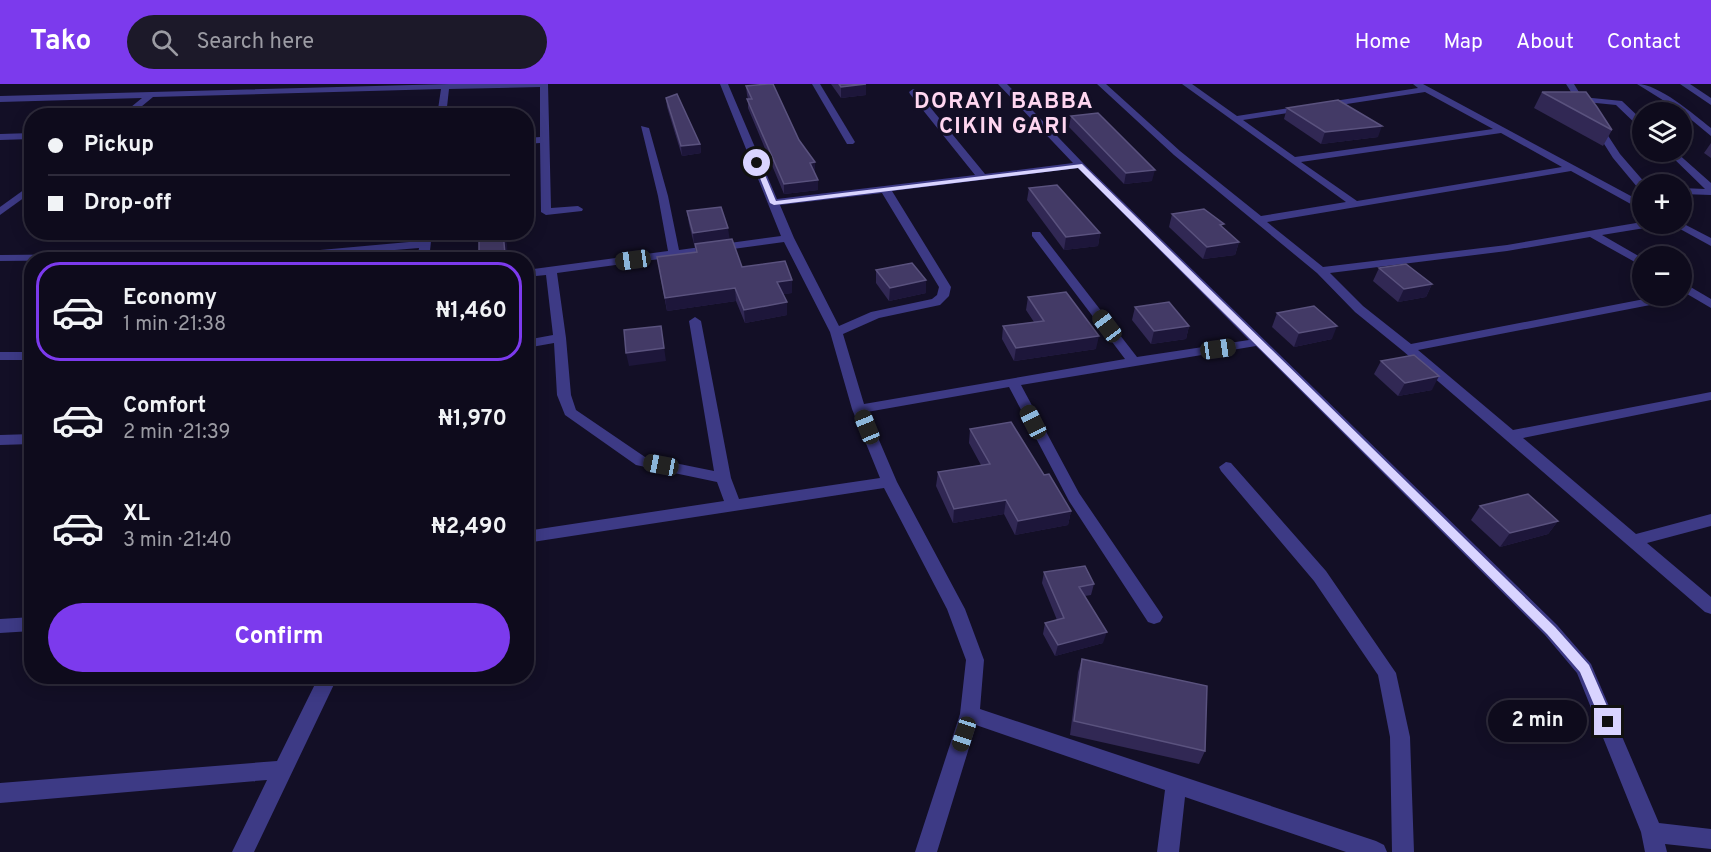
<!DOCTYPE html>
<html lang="en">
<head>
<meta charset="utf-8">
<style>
  body { margin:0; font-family:Overpass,sans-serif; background:#1c1929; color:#f1f3f6; height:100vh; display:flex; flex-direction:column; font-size:22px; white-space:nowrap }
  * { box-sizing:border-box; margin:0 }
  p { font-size:20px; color:#9b9ba3 }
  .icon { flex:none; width:33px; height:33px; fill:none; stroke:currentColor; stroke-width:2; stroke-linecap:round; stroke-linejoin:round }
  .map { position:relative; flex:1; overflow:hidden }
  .sheet { position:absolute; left:24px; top:168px; width:510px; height:432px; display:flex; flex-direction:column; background:#0e0b1c; border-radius:24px; box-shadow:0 3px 15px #0003,0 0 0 2px #2e2b3b }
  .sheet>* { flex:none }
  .banner { position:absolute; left:24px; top:24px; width:510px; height:132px; border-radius:24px; box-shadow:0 3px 15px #0003,0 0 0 2px #2e2b3b; display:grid; align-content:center; height:132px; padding:0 24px; background:#0e0b1c }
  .controls { position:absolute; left:1632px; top:18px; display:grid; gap:12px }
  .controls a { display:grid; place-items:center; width:60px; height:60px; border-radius:50%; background:#0e0b1c; box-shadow:0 3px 15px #0003,0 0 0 2px #2e2b3b; font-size:30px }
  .end { position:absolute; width:27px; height:27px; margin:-14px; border:8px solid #d9d4ff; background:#111; box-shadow:0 0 0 3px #111 }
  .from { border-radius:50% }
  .bubble { position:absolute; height:42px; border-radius:21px; background:#0e0b1c; box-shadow:0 3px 15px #0003,0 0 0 2px #2e2b3b; font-size:20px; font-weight:700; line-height:42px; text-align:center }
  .car { position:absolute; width:18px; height:36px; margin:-18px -9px; border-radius:8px; box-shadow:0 0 4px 2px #0007; background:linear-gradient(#222 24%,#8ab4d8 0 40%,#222 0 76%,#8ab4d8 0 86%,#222 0) }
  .banner b { display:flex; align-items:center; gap:21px; height:57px; font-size:22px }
  .banner b+b { border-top:2px solid #2e2b3b }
  .banner i { width:15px; height:15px; background:#f1f3f6 }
  ul { padding:10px 0 0; list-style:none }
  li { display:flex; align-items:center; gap:18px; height:99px; margin:0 12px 9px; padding:0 12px; border:3px solid transparent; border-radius:24px }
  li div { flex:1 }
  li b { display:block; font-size:22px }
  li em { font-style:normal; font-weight:700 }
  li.current { border-color:#7c3aed }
  li>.icon { width:54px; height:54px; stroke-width:1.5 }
  .cta { display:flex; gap:12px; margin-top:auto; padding:12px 24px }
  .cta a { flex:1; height:69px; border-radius:36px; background:#7c3aed; color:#fff; font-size:24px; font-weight:700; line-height:69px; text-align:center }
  header { display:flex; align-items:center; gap:36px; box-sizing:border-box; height:84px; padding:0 30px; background:#7c3aed; color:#fff }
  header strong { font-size:28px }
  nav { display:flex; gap:33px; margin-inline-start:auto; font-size:21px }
  .search { width:420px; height:54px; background:#1c1929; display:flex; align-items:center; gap:15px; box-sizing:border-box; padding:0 21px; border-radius:33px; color:#9b9ba3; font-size:22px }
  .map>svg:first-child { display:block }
</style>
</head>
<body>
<header>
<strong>Tako</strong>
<div class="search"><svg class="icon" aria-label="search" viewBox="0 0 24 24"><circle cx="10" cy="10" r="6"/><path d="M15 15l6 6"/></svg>Search here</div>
<nav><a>Home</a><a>Map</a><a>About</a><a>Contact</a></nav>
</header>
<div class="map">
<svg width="1711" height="768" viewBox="0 0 1711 768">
  <rect width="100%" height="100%" fill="#130f26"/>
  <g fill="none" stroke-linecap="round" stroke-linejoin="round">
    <g fill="#3d3a85" fill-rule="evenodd">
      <polygon points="449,0 548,0 551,124 578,122 583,125 582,127 546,131 541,128 540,59 526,60 526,54 540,53 540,3 449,5 446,32 437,32 441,5 153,13 130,32 120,32 142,14 0,18 0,12"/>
      <path d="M720 0H728L777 115 975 91 910 10 909 8 913 5 916 6 985 90 1073 79 998 0H1007L1083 79 1557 541 1591 580 1659 739 1711 745V765L1665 760 1667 768H1645L1641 748 1577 589 1545 551 1256 262 1021 301 1079 409 1160 528 1163 533 1160 538 1154 540 1148 538 1069 417 1009 303 867 328 897 398 965 525 984 576 980 625 1376 757 1384 761 1387 768H1346L1185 713 1179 768H1157L1165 706 976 641 937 768H915L960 630 966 576 947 525 884 404 526 459V447L724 417 717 398 636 381 565 331 557 311 554 259 526 264V256L553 251 546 191 526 193V186L668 167 658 112 641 42 649 44 668 112 679 166 781 152ZM1078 84 1249 256 1137 273 1040 148H1032V152L1125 275 864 320 843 250 879 234 940 221 949 212 951 203 892 107ZM882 109 939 203 937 211 932 215 871 228 839 242 794 154 780 121ZM784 158 830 248 852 325 880 394 739 415 731 394 701 237 695 233 689 237 714 387 645 373 576 326 571 311 566 254 557 189Z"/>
      <polygon points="812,0 820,0 855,58 853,60 847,60"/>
      <path d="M1097 0H1106L1180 67 1261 132 1346 118 1182 0H1192L1237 32 1418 4 1413 0H1423L1642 118V125L1638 124 1571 87 1267 138 1323 183 1507 161 1642 138 1656 140 1651 143 1602 151 1642 174V182L1590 153 1507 167 1330 189 1363 222 1411 260 1660 212 1682 211 1680 215 1676 216 1418 266 1513 346 1711 308V316L1523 354 1636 450 1711 430V442L1647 459 1711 513V530L1705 528 1403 267 1355 228 1317 189 1174 71ZM1425 8 1493 45 1295 73 1243 36ZM1501 49 1562 83 1357 117 1301 78Z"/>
      <polygon points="1566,0 1574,0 1582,13 1622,17 1642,36 1642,44 1639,43 1616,21 1586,18 1620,70 1646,100 1642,100 1642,105 1638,104 1613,74"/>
      <path d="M1637 0C1659 0 1693 30 1711 44V52L1682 28Z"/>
      <polygon points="1680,0 1690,0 1711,14 1711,21"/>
      <polygon points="32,49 32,55 0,56 0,50"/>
      <polygon points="1667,68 1676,68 1711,99 1711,111 1682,110 1682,104 1705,105"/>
      <polygon points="32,100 32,108 0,131 0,123"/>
      <polygon points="1682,139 1711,154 1711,162 1671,140"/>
      <polygon points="421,148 432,148 429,176 417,176 419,164 298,174 0,177 0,171 298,168 420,157"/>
      <polygon points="1682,198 1711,215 1711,224 1682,207"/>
      <rect x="0" y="268" width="32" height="8"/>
      <polygon points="32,350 32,360 0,361 0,351"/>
      <polygon points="1226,378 1231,379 1326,487 1396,589 1410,653 1414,768 1392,768 1390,653 1378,591 1314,497 1221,387 1219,383"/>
      <polygon points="32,533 32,547 0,549 0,535"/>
      <polygon points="319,592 338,592 254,768 232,768 267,696 0,719 0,699 277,677"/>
    </g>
  </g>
  <g fill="#312854">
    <polygon points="831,0 866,0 866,11 841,14"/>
    <polygon points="746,2 799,56 815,78 814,88 818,96 818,106 784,110 748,24 748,15 747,11"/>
    <polygon points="1542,8 1612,46 1603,62 1534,24"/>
    <polygon points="666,14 700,60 701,69 682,72 667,23"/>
    <polygon points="1287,24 1378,53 1321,60 1284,35"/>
    <polygon points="1071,32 1152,97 1124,100 1069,43"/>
    <polygon points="1711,59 1711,74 1704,69"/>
    <polygon points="1029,104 1100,149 1098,162 1064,166 1027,116"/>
    <polygon points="687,127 729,155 742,183 792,196 792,209 783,210 787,218 787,231 745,239 736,217 667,227 659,185 696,168 689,140"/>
    <polygon points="1172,130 1223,144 1239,158 1235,171 1203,175 1169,143"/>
    <polygon points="1379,184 1432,200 1426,213 1398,218 1373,197"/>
    <polygon points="876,186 926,209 889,217 876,199"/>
    <polygon points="1028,213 1096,265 1014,277 1002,255 1003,242 1034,238 1026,226"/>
    <polygon points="1135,223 1189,242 1186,255 1151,260 1132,236"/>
    <polygon points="1277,229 1332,255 1294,263 1272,243"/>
    <polygon points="1381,277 1432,306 1398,312 1374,290"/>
    <polygon points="970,345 1044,391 1071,427 1068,441 1015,451 1004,430 953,439 936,402 938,388 981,381 969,359"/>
    <polygon points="1480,422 1558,437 1548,450 1500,463 1471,436"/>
    <polygon points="1044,488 1094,500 1091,511 1085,512 1103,559 1055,572 1043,550 1045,539 1057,536 1042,499"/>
    <polygon points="1082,575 1205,667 1199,680 1070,651 1078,588"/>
  </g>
  <g fill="#1d163a">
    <polygon points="866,0 866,11 841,14 841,3"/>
    <polygon points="1382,42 1378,53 1321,60 1325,48"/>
    <polygon points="700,60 701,69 682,72 681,62"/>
    <polygon points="815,78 815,88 810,89 810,79"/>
    <polygon points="1155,86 1152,97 1124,100 1126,89"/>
    <polygon points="818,96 818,106 784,110 784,100"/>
    <polygon points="728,144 730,157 694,162 693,149"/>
    <polygon points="503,148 507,160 508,176 480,176 479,174"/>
    <polygon points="1100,149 1098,162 1064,166 1066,153"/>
    <polygon points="1239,158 1235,171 1203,175 1207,163"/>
    <polygon points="792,196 792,209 778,211 777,198"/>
    <polygon points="926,196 926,209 889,217 890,204"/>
    <polygon points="1432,200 1426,213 1398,218 1404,205"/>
    <polygon points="735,204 736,217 667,227 665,214"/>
    <polygon points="787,218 787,231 745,239 744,226"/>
    <polygon points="661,242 666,277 629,282 626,269"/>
    <polygon points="1189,242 1186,255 1151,260 1154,247"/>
    <polygon points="1337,242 1332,255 1294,263 1299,249"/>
    <polygon points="1099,252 1096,265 1014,277 1016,264"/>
    <polygon points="1439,292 1432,306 1398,312 1405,299"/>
    <polygon points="1006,416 1004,430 953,439 954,425"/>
    <polygon points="1071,427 1068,441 1015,451 1018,437"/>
    <polygon points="1558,437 1548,450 1500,463 1510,449"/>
    <polygon points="1107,548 1103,559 1055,572 1058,561"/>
  </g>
  <g fill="#433a66" stroke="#5a527e" stroke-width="1.5">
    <polygon points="768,0 773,0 799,56 815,78 810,79 818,96 784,100 747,15 752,15 746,2"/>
    <polygon points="839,0 866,0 841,3"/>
    <polygon points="1542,8 1586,8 1597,23 1612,46"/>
    <polygon points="677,10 700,60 681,62 666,14"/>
    <polygon points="1338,16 1382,42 1325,48 1287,24"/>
    <polygon points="1098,29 1155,86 1126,89 1071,32"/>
    <polygon points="1057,101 1100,149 1066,153 1029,104"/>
    <polygon points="721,123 728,144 693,149 687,127"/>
    <polygon points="1204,125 1224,140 1220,141 1239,158 1207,163 1172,130"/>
    <polygon points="499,148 503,148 505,170 479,174 479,151"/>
    <polygon points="732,155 742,183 785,177 792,196 777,198 787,218 744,226 735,204 665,214 657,173 697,168 695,160"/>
    <polygon points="912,179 926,196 890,204 876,186"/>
    <polygon points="1406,180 1432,200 1404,205 1379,184"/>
    <polygon points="1066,208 1099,252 1016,264 1003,242 1044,237 1028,213"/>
    <polygon points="1169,218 1189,242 1154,247 1135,223"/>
    <polygon points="1314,222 1337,242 1299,249 1277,229"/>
    <polygon points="661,242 664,264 626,269 624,246"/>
    <polygon points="1414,271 1439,292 1405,299 1381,277"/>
    <polygon points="1011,338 1044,391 1049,390 1071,427 1018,437 1006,416 954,425 938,388 990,380 970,345"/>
    <polygon points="1528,410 1558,437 1510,449 1480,422"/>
    <polygon points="1085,482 1094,500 1079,503 1107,548 1058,561 1045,539 1064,534 1044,488"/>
    <polygon points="1082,575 1207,602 1205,667 1074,637"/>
  </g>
  <polygon fill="#d9d4ff" points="757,77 760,79 776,117 1082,80 1555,543 1589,581 1614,638 1612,642 1603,642 1580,588 1547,550 1078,84 774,121 770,119 754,79"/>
  <g text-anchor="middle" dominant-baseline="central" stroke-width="6" stroke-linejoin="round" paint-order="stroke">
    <g font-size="22" font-weight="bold" letter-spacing="1.5" fill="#ffd6f0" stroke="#130f26">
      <text x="1004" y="18">DORAYI BABBA<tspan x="1004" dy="25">CIKIN GARI</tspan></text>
    </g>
  </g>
</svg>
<div class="controls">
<a><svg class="icon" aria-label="layers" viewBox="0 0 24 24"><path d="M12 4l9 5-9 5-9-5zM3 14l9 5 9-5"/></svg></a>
<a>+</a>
<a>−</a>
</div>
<i class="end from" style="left:757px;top:79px"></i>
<i class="end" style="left:1608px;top:638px"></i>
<div class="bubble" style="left:1488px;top:616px;width:99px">2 min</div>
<i class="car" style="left:633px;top:176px;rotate:262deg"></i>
<i class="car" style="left:1107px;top:242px;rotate:323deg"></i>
<i class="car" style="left:1218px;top:265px;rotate:82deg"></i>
<i class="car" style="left:1033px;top:338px;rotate:333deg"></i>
<i class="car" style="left:867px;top:343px;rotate:338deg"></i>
<i class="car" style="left:661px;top:381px;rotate:281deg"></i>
<i class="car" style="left:964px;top:650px;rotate:198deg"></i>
<div class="banner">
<b><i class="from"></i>Pickup</b>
<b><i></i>Drop-off</b>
</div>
<section class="sheet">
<ul>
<li class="current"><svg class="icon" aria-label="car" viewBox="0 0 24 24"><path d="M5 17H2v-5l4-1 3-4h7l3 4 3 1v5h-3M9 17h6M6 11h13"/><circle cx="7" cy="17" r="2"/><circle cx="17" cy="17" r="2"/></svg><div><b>Economy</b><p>1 min · 21:38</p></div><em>₦1,460</em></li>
<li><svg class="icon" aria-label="car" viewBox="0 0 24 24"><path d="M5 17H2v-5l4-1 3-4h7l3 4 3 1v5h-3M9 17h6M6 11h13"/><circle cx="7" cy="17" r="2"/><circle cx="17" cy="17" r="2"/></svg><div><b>Comfort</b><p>2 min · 21:39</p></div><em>₦1,970</em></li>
<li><svg class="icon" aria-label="car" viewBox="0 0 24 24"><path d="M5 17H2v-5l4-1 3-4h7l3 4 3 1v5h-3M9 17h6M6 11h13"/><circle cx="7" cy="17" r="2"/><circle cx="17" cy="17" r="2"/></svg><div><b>XL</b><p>3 min · 21:40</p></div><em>₦2,490</em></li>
</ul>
<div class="cta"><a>Confirm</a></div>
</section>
</div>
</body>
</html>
